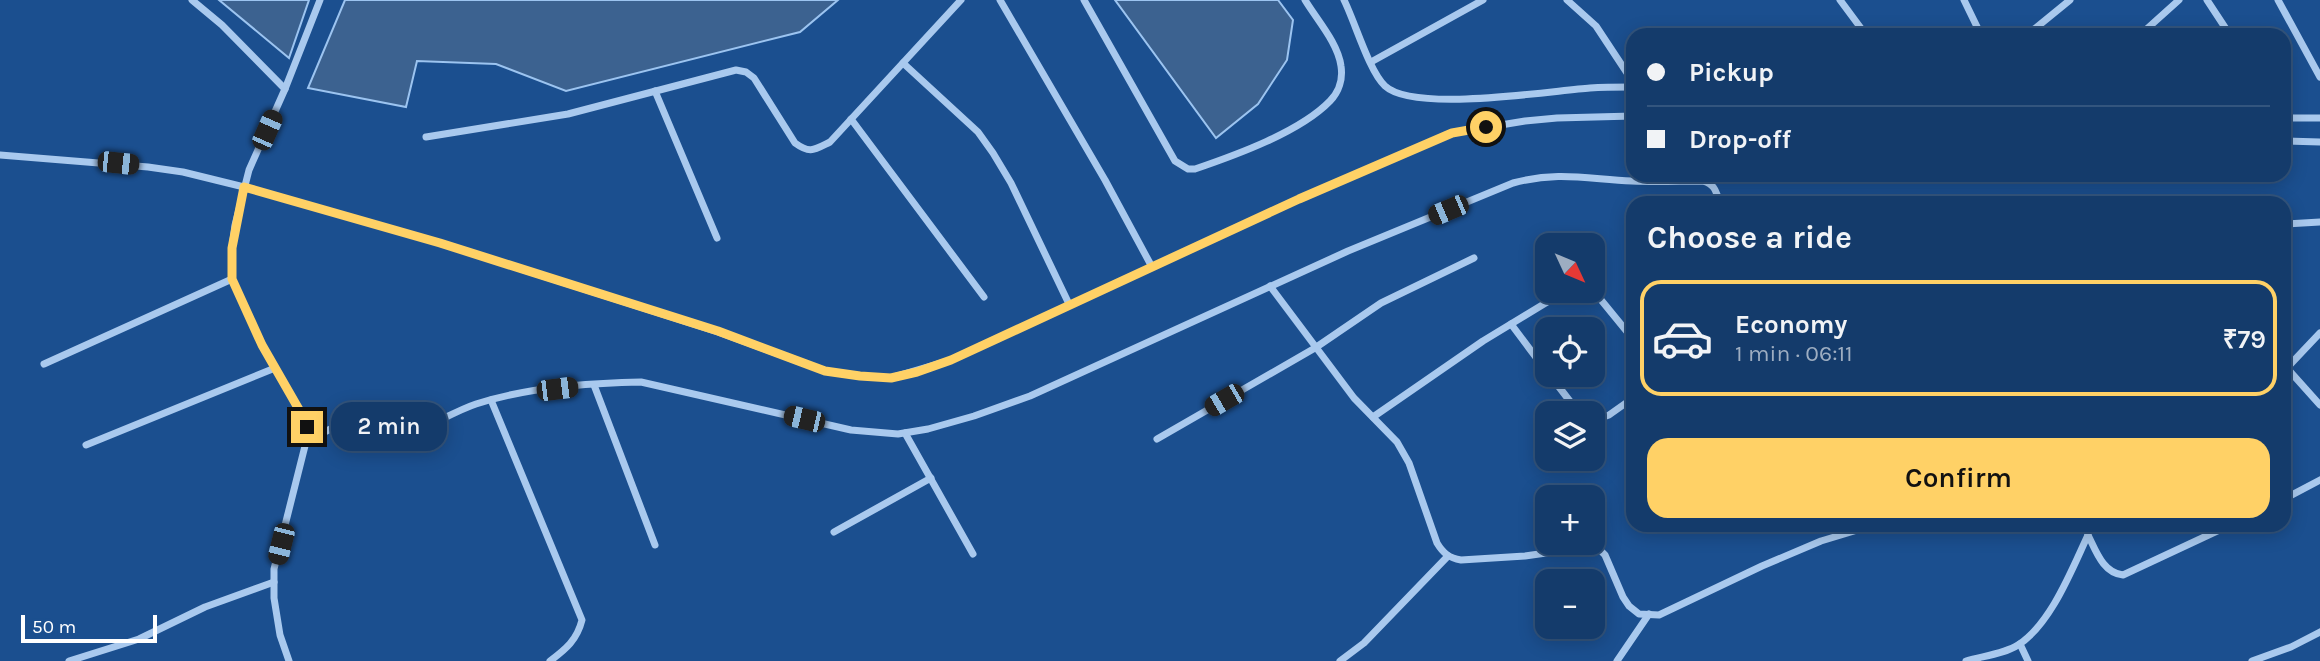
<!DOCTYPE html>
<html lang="en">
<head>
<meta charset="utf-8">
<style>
  body { margin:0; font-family:Karla,sans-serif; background:#1d4271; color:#f1f3f6; height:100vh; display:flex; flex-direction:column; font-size:26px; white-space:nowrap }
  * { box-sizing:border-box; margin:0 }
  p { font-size:23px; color:#9dadc1 }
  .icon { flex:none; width:38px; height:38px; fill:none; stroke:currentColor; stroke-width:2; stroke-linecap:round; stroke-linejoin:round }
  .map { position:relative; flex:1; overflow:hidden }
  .drawer { position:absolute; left:1626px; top:196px; width:665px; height:336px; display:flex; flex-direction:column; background:#143b6b; border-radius:21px; box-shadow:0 4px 18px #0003,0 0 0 2px #33557e }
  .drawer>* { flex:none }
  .hud { position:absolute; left:1626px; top:28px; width:665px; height:154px; border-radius:21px; box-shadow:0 4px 18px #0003,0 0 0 2px #33557e; display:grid; align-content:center; height:154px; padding:0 21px; background:#143b6b }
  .needle { width:46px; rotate:134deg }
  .controls { position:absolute; left:1535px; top:233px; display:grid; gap:14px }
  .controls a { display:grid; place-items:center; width:70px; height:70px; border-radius:14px; background:#143b6b; box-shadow:0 4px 18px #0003,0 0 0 2px #33557e; font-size:35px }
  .scale { position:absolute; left:21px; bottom:18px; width:136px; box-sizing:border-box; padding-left:7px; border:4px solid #fff; border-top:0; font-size:19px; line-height:24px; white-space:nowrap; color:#fff; -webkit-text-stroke:5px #1b4f8f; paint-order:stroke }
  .end { position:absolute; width:32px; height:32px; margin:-16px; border:9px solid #ffd166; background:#111; box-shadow:0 0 0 4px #111 }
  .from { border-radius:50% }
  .bubble { position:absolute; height:49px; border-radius:21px; background:#143b6b; box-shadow:0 4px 18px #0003,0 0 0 2px #33557e; font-size:23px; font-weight:600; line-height:49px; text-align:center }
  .car { position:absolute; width:21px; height:42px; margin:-21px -10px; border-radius:9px; box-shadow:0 0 5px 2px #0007; background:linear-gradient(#222 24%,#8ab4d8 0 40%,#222 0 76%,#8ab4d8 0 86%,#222 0) }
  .hud b { display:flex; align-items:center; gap:24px; height:66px; font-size:26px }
  .hud b+b { border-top:2px solid #33557e }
  .hud i { width:18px; height:18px; background:#f1f3f6 }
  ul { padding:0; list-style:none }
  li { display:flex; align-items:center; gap:21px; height:116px; margin:0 14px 10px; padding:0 7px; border:4px solid transparent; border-radius:21px }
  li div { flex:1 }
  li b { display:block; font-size:26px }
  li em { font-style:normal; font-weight:600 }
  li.active { border-color:#ffd166 }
  li>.icon { width:63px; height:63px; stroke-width:1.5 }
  h2 { padding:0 21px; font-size:32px; line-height:84px }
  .cta { display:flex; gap:14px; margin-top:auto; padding:14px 21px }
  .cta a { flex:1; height:80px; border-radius:21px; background:#ffd166; color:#111; font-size:28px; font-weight:600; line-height:80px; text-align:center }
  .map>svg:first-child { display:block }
</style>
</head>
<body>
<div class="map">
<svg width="2320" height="661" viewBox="0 0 2320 661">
  <rect width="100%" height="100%" fill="#1b4f8f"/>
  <g fill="#3c6290" stroke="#9cc4f0" stroke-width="2">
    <polygon points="219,0 309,0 289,58"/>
    <polygon points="345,0 838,0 800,32 566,91 496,64 417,61 406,107 308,88"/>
    <polygon points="1115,0 1278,0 1293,20 1287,60 1258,104 1216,138"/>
  </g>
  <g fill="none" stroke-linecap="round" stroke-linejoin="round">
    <g stroke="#a9c9ee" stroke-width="7">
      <polyline points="192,0 222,25 285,89"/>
      <polyline points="1000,0 1105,180 1152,267"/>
      <path d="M1084 0 1175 161 1188 169H1195C1236 155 1300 132 1330 101 1339 92 1343 79 1341 66 1338 43 1317 20 1305 0"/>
      <path d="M1344 0C1355 22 1369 71 1385 86 1414 113 1549 91 1590 88 1604 87 1619 87 1633 87"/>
      <polyline points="1567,0 1596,26 1633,82"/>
      <polyline points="1840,0 1866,35"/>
      <polyline points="1964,0 1981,35"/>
      <polyline points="2207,0 2230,35"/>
      <polyline points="2278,0 2320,77"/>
      <polyline points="2027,35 2070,0"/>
      <polyline points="2140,35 2179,0"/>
      <polyline points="1371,62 1483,0"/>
      <polyline points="903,63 978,132 993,153 1011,183 1069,304"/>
      <polyline points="655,91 717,238"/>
      <polyline points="2284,118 2320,118"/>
      <polyline points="851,119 984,297"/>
      <path d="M426 137 568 114 736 70 746 72 754 78 795 143C810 154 814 150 830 142L961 0"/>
      <polyline points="2284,141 2320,142"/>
      <polyline points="0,155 148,167 183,172 244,187 440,243 718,332 825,371 860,376 890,378 951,360 1299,199 1452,133 1525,121 1557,118 1633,116"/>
      <polyline points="2284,224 2320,222"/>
      <path d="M1270 286 1354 398 1397 442 1409 463 1437 543C1443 553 1449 558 1461 560L1525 556 1588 547 1599 549 1605 555 1623 597 1629 606 1639 614 1659 615 1762 566 1821 541 1874 525"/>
      <polyline points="1590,290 1597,295 1633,339"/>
      <polyline points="1511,324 1547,372"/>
      <polyline points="44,364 232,279"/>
      <polyline points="2287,368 2320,405"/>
      <polyline points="2284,371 2320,333"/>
      <polyline points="1549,374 1579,413"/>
      <polyline points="594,385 655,545"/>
      <path d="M491 400 582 620C577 640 566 649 550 661"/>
      <polyline points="1373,417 1483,341 1567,290"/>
      <polyline points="1592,421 1609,415 1633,398"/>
      <polyline points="905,433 973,554"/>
      <polyline points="1157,439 1315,348 1381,303 1474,258"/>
      <path d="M306 442C325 433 348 415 370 420 376 429 380 439 392 438 420 434 449 413 476 404 525 388 589 383 641 382L851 430 898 434 928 429 974 416 1030 396 1348 251 1513 183C1558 171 1587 179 1632 181 1656 182 1679 181 1703 181 1715 184 1716 192 1720 203"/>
      <polyline points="86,445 275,368"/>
      <polyline points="2284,499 2320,480"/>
      <polyline points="834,532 931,478"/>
      <path d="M2088 535C2096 551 2103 573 2123 575L2230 525"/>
      <polyline points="2020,644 2028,661"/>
      <polyline points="69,661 139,639 205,607 274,582"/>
      <polyline points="289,661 280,635 274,598 274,569 306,442 307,427 301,413 262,345 232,279 232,248 235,225 249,170 285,89 320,0"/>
      <polyline points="1340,661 1364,643 1448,556"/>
      <polyline points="1617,661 1649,614"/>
      <path d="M1966 661C1983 656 2004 654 2018 645 2051 624 2072 569 2088 535L2087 525"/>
      <polyline points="2252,661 2291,647 2320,632"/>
    </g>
  </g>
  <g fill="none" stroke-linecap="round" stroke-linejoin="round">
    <polyline stroke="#ffd166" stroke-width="9" points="307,427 301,413 262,345 232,279 232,248 244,187 440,243 718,331 825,371 860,376 891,378 917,372 951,360 1299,199 1452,133 1486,127"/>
  </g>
</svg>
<div class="controls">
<a><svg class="needle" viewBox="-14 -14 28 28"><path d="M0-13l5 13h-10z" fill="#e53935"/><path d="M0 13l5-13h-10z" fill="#9dadc1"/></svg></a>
<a><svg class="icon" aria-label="locate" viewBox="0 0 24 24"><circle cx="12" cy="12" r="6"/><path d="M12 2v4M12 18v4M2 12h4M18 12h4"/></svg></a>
<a><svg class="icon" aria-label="layers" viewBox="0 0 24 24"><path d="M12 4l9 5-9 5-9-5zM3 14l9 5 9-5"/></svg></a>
<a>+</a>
<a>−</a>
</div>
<div class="scale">50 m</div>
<i class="end from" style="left:1486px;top:127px"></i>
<i class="end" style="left:307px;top:427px"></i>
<div class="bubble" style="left:331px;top:402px;width:116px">2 min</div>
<i class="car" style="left:267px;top:130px;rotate:24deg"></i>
<i class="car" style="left:118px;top:163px;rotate:96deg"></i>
<i class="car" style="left:1448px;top:210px;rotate:247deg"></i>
<i class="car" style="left:557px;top:389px;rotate:83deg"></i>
<i class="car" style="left:1224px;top:400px;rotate:240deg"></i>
<i class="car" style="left:804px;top:419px;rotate:283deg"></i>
<i class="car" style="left:281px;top:544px;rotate:194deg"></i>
<div class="hud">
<b><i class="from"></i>Pickup</b>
<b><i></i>Drop-off</b>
</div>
<section class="drawer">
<h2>Choose a ride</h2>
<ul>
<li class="active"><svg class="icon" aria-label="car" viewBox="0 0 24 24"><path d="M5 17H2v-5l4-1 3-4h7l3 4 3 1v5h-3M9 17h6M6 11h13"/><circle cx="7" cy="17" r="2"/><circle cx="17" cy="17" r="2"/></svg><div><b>Economy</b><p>1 min · 06:11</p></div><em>₹79</em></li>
</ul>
<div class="cta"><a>Confirm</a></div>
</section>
</div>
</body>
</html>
